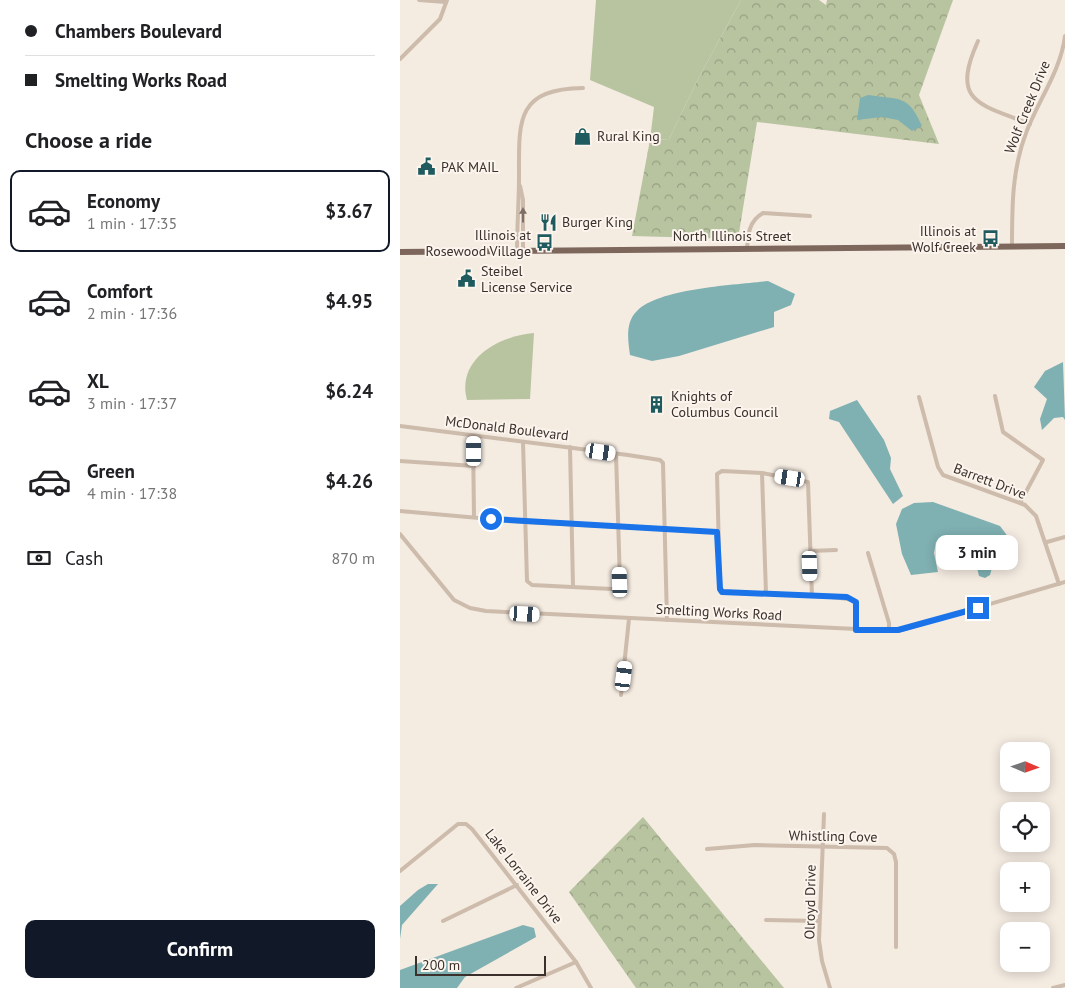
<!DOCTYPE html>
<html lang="en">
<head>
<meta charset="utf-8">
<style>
  body { margin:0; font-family:"PT Sans",sans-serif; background:#f2f2f2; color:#202124; height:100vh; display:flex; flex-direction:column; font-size:19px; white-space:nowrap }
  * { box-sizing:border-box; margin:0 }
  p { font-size:16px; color:#757577 }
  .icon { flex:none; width:28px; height:28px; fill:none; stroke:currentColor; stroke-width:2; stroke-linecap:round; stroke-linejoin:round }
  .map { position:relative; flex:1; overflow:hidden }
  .details { display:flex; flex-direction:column; background:#fff; width:400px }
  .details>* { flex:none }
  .hud { display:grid; align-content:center; height:110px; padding:0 25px; background:#fff }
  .needle { width:32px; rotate:92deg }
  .tools { position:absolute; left:600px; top:742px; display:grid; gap:10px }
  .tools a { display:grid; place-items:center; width:50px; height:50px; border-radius:10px; background:#fff; box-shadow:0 2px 12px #0003; font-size:25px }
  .scale { position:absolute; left:15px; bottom:12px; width:131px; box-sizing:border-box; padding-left:5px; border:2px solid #3b302b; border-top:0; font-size:14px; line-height:18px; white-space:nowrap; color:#3b302b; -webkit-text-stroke:4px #fbf5ee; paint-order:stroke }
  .end { position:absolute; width:22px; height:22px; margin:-11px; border:6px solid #1a73e8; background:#fff; box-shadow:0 0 0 2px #fff }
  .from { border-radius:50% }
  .bubble { position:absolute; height:35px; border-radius:10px; background:#fff; box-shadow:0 2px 12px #0003; font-size:16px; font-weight:700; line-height:35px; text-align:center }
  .car { position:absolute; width:15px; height:30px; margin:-15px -8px; border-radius:6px; box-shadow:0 0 4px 1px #0007; background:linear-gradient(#fff 24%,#345 0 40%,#fff 0 76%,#345 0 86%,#fff 0) }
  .hud b { display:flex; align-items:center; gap:18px; height:48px; font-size:19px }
  .hud b+b { border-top:1px solid #e0e0e0 }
  .hud i { width:12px; height:12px; background:#202124 }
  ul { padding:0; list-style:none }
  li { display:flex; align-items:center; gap:15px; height:82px; margin:0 10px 8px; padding:0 15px; border:2px solid transparent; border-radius:10px }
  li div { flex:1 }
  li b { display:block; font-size:19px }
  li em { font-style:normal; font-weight:700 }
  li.selected { border-color:#111827 }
  li>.icon { width:45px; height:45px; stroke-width:1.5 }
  h2 { padding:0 25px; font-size:22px; line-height:60px }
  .pay { display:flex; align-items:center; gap:12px; height:55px; padding:0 25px; font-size:19px }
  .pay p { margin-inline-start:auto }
  .button { display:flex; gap:10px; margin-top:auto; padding:10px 25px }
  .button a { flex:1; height:58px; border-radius:10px; background:#111827; color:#fff; font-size:20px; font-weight:700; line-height:58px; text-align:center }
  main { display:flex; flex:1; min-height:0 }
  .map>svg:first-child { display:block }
</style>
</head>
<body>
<main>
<section class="details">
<div class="hud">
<b><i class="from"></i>Chambers Boulevard</b>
<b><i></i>Smelting Works Road</b>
</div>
<h2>Choose a ride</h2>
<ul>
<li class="selected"><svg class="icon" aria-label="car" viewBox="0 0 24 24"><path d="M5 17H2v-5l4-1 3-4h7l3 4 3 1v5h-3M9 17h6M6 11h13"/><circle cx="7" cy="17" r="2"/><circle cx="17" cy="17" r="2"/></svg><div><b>Economy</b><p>1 min · 17:35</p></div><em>$3.67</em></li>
<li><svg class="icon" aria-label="car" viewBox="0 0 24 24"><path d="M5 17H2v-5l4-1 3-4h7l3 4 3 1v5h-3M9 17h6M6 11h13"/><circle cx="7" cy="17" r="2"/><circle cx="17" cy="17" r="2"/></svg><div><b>Comfort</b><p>2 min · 17:36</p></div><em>$4.95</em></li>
<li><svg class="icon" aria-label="car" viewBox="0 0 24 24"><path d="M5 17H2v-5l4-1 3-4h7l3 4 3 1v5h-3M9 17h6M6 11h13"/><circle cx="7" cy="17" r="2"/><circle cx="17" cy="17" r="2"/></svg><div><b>XL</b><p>3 min · 17:37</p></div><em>$6.24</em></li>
<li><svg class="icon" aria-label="car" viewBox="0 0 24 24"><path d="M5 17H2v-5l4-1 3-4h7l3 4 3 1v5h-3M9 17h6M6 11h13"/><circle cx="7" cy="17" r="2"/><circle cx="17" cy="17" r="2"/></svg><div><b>Green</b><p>4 min · 17:38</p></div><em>$4.26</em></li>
</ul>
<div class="pay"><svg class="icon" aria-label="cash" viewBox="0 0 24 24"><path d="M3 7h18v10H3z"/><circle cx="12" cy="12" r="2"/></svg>Cash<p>870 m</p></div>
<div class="button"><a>Confirm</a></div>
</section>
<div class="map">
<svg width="665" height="988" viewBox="0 0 665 988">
  <defs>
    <pattern id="forest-crowns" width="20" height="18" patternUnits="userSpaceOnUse" patternTransform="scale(1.25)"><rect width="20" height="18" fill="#b8c4a0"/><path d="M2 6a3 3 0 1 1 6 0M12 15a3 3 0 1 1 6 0" fill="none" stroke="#97a083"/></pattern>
  </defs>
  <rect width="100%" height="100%" fill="#f4ebe1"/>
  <g fill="#b8c4a0">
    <polygon points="196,0 341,0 298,79 269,139 250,140 254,107 190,80"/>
    <path d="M134 333 130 399 67 400C56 359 99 336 134 333Z"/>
  </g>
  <g fill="url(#forest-crowns)">
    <polygon points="341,0 419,0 426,5 427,0 553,0 519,95 539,144 357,122 338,239 232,236 250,140 269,139 298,79"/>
    <polygon points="243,817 384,988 236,988 169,892"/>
  </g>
  <g fill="#7fb0b2">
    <path d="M468 95C500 100 508 94 522 126L512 131 498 120 482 117 457 120 460 98Z"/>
    <path d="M368 281 395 294 391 305 374 312V327L279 356 252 361 230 355C228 341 225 322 237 311 259 288 336 285 368 281Z"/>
    <polygon points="663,362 665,420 663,417 654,418 642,430 640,419 647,399 634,387 645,371"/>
    <polygon points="457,400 484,440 491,458 490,469 503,496 493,504 439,422 429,419 430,411"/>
    <polygon points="533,502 600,526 612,542 612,548 597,550 590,575 585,578 579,576 572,547 554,536 536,542 534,553 538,572 511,575 502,554 496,524 502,509 514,503"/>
    <polygon points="28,884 38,884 2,925 0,939 0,906 18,890"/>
    <polygon points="123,925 134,928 136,937 65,977 57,988 0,988 0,970"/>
  </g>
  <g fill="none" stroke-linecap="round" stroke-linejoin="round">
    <g stroke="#cdbbac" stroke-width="4">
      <polyline points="19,0 46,2"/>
      <path d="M578 41C550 103 580 104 630 124"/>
      <polyline points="0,59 40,19 47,0"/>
      <polyline points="120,186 123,200 123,251"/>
      <path d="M612 246C612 207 612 170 626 133 638 101 661 70 665 36"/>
      <path d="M347 249C348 234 349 221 363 213L410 216"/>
      <path d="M117 251C117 226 119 201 119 177 119 122 115 89 183 88"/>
      <polyline points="595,396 603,432 643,460 620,503"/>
      <polyline points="519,397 538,467 543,475 625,505 636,516 659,584"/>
      <polyline points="0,426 228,455 260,460 263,463 267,620"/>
      <polyline points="73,436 74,517"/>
      <polyline points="123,442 127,581 132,585 212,589 218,587 220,582 216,454"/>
      <polyline points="170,447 173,586"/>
      <polyline points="0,461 74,466"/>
      <polyline points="362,473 366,594"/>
      <polyline points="0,511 125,522 317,532"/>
      <polyline points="0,534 54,600 70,608 86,611 498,631 665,582"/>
      <polyline points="647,542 665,537"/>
      <polyline points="410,551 436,550"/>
      <polyline points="468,553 489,623 489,631"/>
      <path d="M412 596 408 482 362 473 322 471 317 474 320 589 322 592C342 593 447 594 456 602V630"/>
      <polyline points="221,695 229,619"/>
      <polyline points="424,814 419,940 422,961 430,988"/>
      <polyline points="307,849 355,845 487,848 494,854 496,862 496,947"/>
      <polyline points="0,871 58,824 66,824 72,829 176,962 191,988"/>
      <polyline points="366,920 419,921"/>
      <polyline points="43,921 117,885"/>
      <polyline points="116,988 176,962"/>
      <polyline points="653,988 665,985"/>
    </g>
    <polyline stroke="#7d675c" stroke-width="6" points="0,252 665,246"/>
  </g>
  <defs><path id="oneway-solid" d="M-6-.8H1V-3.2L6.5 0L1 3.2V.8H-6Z" transform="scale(1.25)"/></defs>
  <use fill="#7d6f65" href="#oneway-solid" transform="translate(123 215) rotate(-90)"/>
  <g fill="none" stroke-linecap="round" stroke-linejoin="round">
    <polyline stroke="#1a73e8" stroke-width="6" points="91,519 317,532 320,589 322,592 447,597 456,602 456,630 498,630 578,608"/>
  </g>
  <defs>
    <symbol id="shop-bare" viewBox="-9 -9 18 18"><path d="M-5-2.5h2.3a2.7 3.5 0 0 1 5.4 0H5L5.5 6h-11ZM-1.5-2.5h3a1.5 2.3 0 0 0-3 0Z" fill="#1f5a5e" stroke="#fbf5ee" stroke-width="2.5" paint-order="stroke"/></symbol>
    <symbol id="civic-bare" viewBox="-9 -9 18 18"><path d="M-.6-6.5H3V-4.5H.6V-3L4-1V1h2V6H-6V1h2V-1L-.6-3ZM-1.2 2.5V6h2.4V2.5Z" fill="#1f5a5e" stroke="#fbf5ee" stroke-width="2.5" paint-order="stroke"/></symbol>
    <symbol id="restaurant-bare" viewBox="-9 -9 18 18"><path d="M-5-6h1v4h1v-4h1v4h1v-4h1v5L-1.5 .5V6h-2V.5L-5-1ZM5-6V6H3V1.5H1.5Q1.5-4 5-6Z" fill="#1f5a5e" stroke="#fbf5ee" stroke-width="2.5" paint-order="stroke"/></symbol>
    <symbol id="bus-bare" viewBox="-9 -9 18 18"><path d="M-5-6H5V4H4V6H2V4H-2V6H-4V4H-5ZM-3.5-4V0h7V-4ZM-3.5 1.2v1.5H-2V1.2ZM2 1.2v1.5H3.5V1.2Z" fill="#1f5a5e" stroke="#fbf5ee" stroke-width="2.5" paint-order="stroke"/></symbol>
    <symbol id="building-bare" viewBox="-9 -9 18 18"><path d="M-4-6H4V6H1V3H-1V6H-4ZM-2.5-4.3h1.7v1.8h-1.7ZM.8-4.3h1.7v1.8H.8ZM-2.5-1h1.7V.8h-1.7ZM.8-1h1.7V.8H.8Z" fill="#1f5a5e" stroke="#fbf5ee" stroke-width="2.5" paint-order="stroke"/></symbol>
  </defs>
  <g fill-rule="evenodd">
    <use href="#shop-bare" x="170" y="124" width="25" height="25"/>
    <use href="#civic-bare" x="14" y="154" width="25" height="25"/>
    <use href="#restaurant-bare" x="136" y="210" width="25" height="25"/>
    <use href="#bus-bare" x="578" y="226" width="25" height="25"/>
    <use href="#bus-bare" x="132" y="230" width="25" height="25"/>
    <use href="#civic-bare" x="54" y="266" width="25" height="25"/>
    <use href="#building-bare" x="244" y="392" width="25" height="25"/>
  </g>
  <g text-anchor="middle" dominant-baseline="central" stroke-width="4" stroke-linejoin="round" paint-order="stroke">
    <g font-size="14" fill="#3b302b" stroke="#fbf5ee">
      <text transform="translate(627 107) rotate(-68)">Wolf Creek Drive</text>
      <text x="332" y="236">North Illinois Street</text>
      <text transform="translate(107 428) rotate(7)">McDonald Boulevard</text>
      <text transform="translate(590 481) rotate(21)">Barrett Drive</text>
      <text transform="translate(319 612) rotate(3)">Smelting Works Road</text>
      <text transform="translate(433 836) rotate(1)">Whistling Cove</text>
      <text transform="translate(124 876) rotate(52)">Lake Lorraine Drive</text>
      <text transform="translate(410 902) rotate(-89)">Olroyd Drive</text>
    </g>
    <g font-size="14" fill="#3b302b" stroke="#fbf5ee" text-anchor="start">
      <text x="197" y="136">Rural King</text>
      <text x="41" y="167">PAK MAIL</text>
      <text x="162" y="222">Burger King</text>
      <text x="576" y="231" text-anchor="end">Illinois at<tspan x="576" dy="16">Wolf Creek</tspan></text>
      <text x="131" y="235" text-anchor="end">Illinois at<tspan x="131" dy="16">Rosewood Village</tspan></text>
      <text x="81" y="271">Steibel<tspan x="81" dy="16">License Service</tspan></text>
      <text x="271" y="396">Knights of<tspan x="271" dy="16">Columbus Council</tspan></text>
    </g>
  </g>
</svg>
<div class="tools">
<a><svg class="needle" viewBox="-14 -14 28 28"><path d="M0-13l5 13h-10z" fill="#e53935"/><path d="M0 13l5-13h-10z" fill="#757577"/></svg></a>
<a><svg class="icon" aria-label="locate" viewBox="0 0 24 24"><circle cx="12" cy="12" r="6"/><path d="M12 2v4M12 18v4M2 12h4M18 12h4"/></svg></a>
<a>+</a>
<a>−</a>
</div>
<div class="scale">200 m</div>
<i class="end from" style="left:91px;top:519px"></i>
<i class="end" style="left:578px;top:608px"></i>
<div class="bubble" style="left:536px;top:535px;width:82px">3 min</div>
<i class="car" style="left:74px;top:451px;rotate:0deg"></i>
<i class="car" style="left:201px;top:452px;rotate:98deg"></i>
<i class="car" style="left:390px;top:478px;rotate:279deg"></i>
<i class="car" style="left:410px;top:566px;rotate:178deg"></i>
<i class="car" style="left:220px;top:582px;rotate:358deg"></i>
<i class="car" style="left:125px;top:614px;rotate:93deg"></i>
<i class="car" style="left:224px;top:676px;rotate:7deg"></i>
</div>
</main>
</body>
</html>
